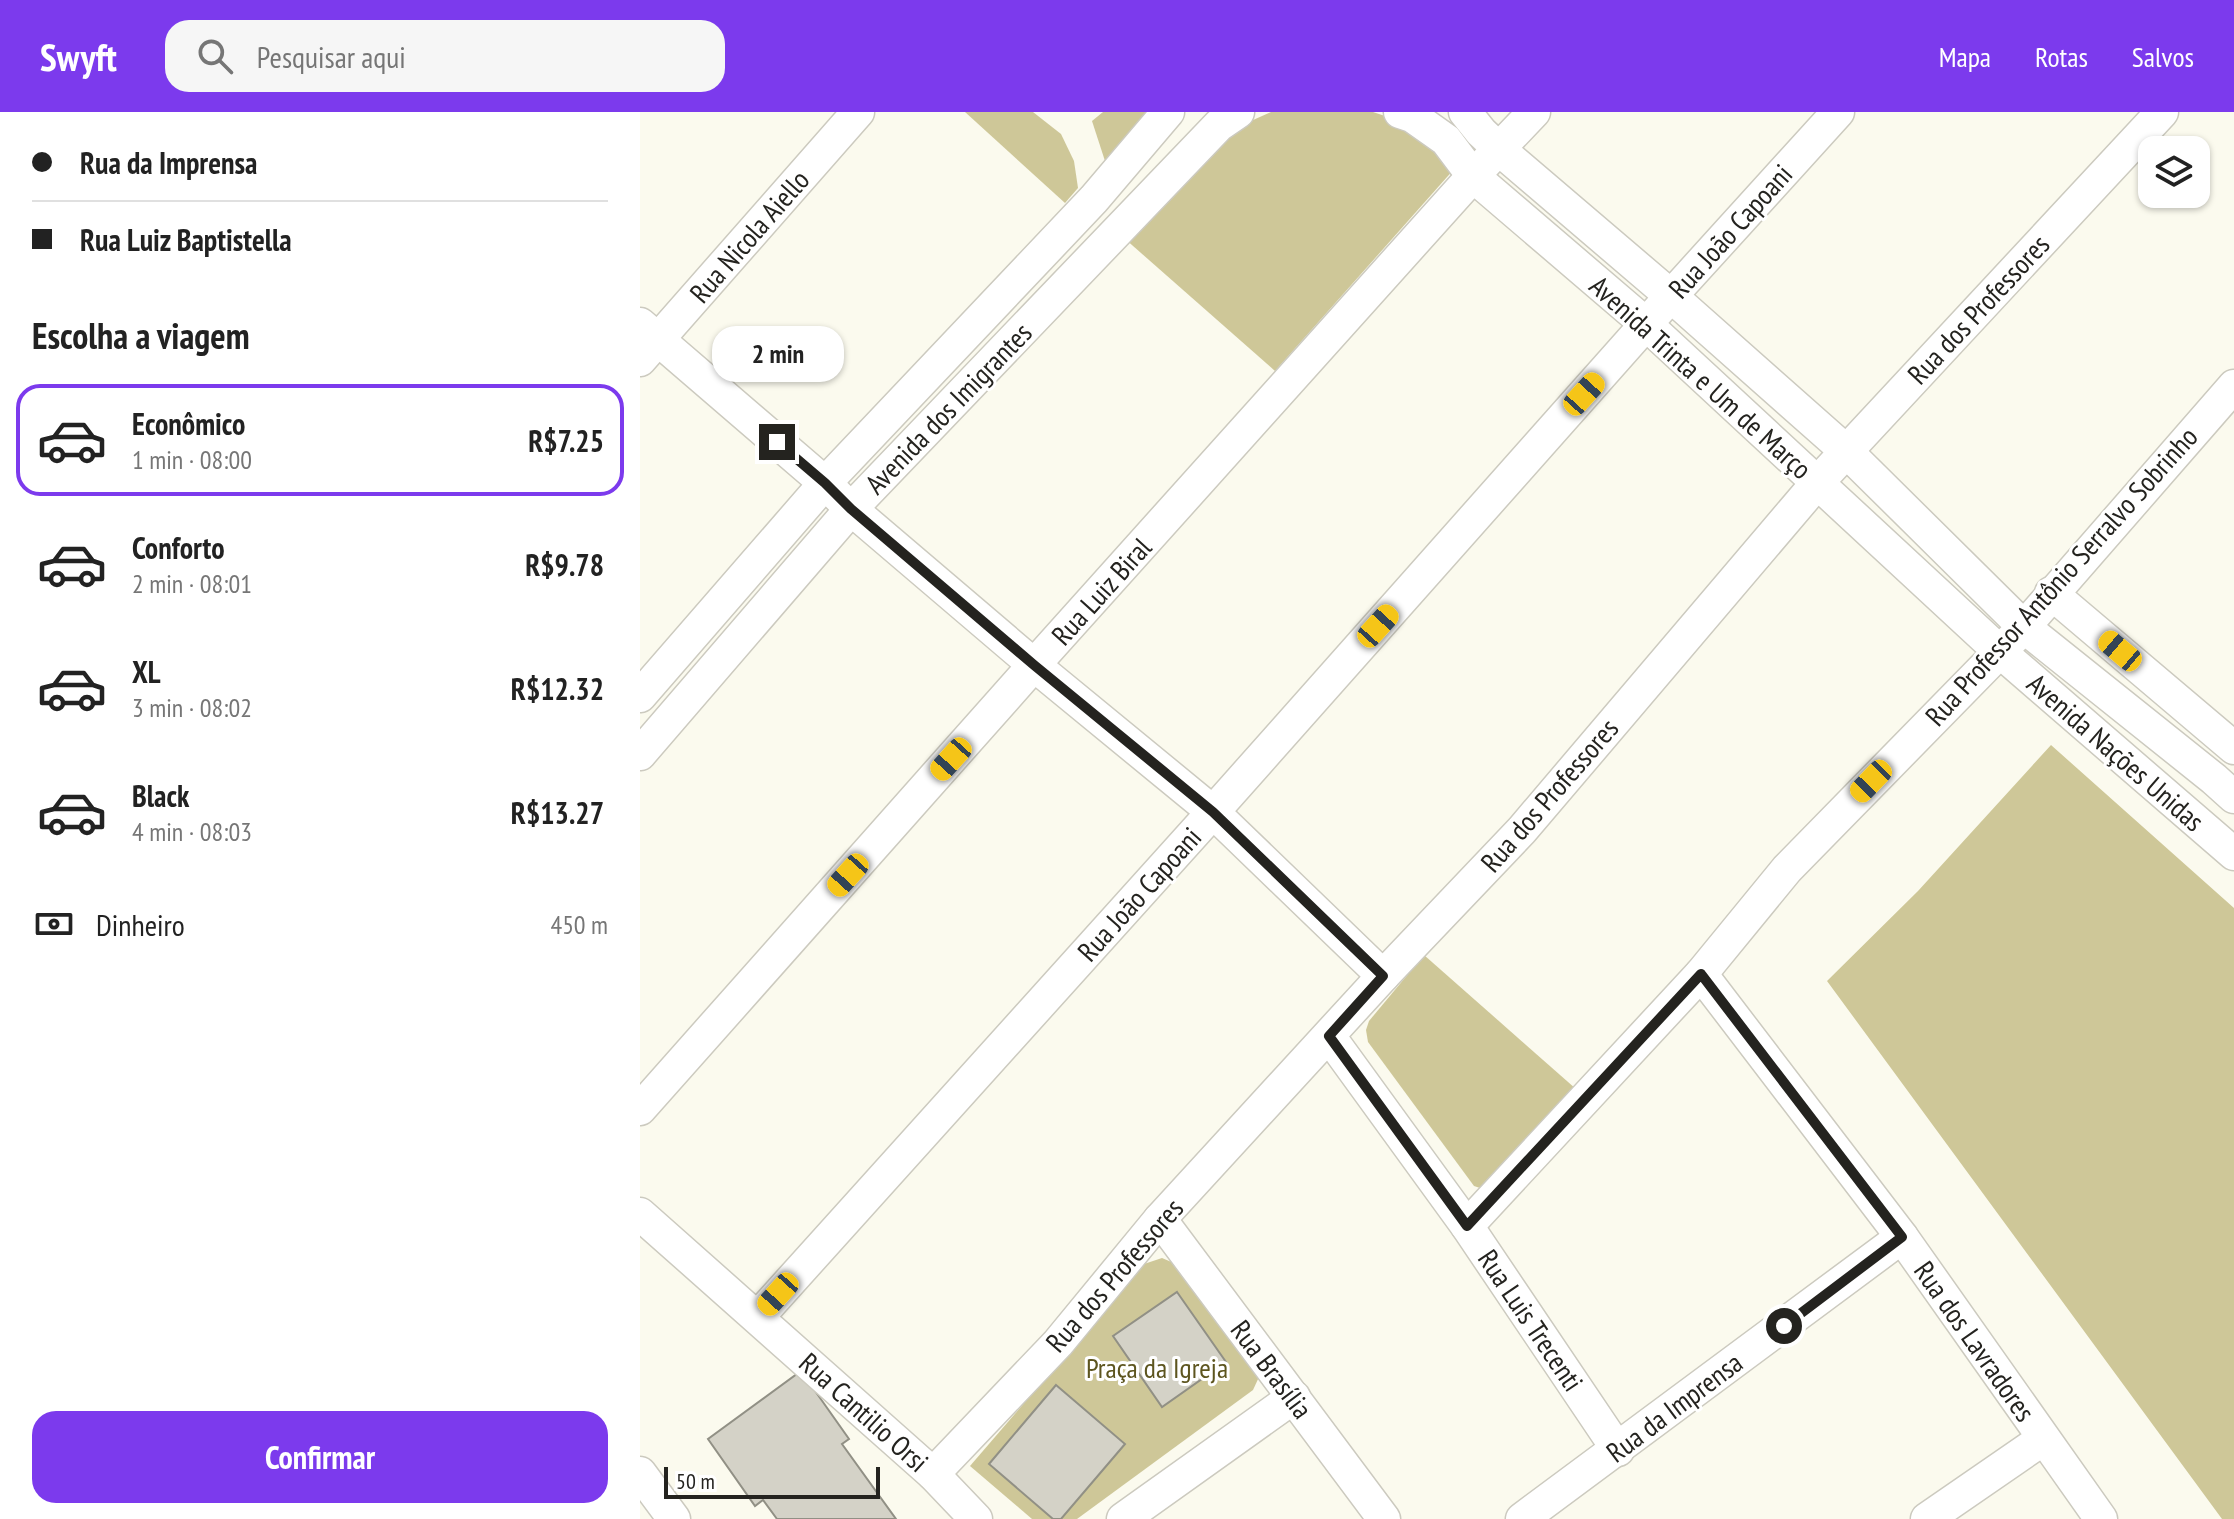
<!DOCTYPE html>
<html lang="pt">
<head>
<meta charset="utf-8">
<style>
  body { margin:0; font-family:"PT Sans Narrow",sans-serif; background:#f6f6f6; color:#222; height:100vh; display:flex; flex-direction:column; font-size:30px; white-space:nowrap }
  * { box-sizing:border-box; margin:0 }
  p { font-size:26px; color:#767676 }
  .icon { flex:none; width:44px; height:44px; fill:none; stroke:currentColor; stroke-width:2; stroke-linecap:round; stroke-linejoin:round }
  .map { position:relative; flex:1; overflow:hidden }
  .panel { display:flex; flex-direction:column; background:#fff; width:640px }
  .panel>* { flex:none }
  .hud { display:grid; align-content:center; height:176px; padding:0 32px; background:#fff }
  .controls { position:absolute; left:1498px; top:24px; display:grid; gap:16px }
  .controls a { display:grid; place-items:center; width:72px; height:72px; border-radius:16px; background:#fff; box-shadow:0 2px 6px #0004; font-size:40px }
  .scale { position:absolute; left:24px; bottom:20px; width:216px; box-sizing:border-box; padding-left:8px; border:4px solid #24231f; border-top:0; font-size:22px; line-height:28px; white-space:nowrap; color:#24231f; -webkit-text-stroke:6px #fff; paint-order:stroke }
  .end { position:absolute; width:36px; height:36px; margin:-18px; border:10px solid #24231f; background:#fff; box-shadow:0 0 0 4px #fff }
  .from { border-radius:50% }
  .bubble { position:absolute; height:56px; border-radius:24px; background:#fff; box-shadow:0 2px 6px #0004; font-size:26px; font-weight:600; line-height:56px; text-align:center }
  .car { position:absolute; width:24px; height:48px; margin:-24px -12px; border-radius:10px; box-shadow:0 0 6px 2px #0007; background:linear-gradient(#f5c518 24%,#345 0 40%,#f5c518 0 76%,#345 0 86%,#f5c518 0) }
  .hud b { display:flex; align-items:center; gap:28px; height:76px; font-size:30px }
  .hud b+b { border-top:2px solid #e0e0e0 }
  .hud i { width:20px; height:20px; background:#222 }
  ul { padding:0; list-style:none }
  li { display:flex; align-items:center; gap:24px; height:112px; margin:0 16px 12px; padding:0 16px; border:4px solid transparent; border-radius:24px }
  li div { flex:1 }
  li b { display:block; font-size:30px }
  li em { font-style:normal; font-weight:600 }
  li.current { border-color:#7c3aed }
  li>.icon { width:72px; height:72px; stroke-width:1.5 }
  h2 { padding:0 32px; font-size:36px; line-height:96px }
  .pay { display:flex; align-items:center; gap:20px; height:88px; padding:0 32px; font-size:30px }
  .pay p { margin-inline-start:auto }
  .primary-button { display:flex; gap:16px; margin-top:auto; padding:16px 32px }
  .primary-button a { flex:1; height:92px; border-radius:24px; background:#7c3aed; color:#fff; font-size:32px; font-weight:600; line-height:92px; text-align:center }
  header { display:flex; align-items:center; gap:48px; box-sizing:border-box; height:112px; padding:0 40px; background:#7c3aed; color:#fff }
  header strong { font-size:38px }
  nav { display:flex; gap:44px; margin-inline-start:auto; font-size:28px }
  .search { width:560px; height:72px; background:#f6f6f6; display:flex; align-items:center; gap:20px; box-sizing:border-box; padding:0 28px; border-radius:24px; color:#767676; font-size:30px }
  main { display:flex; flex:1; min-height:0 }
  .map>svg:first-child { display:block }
</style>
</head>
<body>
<header>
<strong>Swyft</strong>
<div class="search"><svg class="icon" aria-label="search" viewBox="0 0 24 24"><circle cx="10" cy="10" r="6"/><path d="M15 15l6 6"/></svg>Pesquisar aqui</div>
<nav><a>Mapa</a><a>Rotas</a><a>Salvos</a></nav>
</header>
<main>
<section class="panel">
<div class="hud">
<b><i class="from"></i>Rua da Imprensa</b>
<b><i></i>Rua Luiz Baptistella</b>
</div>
<h2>Escolha a viagem</h2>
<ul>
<li class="current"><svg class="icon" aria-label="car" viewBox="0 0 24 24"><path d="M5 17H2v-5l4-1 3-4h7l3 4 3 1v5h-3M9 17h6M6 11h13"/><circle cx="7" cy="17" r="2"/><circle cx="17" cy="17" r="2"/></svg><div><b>Econômico</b><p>1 min · 08:00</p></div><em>R$7.25</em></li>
<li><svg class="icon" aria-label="car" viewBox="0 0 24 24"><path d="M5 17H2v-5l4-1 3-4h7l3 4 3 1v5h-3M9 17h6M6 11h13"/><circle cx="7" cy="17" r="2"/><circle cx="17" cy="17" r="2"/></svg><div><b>Conforto</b><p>2 min · 08:01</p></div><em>R$9.78</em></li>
<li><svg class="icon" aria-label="car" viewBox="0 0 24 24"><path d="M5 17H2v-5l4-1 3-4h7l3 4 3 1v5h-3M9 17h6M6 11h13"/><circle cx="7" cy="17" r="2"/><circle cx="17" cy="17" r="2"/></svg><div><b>XL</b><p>3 min · 08:02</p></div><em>R$12.32</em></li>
<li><svg class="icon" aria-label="car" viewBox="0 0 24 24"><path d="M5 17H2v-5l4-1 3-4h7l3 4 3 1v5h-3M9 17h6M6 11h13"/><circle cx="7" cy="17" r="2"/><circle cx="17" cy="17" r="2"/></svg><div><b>Black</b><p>4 min · 08:03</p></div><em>R$13.27</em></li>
</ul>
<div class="pay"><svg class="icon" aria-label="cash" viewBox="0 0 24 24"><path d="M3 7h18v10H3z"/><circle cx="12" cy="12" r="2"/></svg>Dinheiro<p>450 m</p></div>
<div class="primary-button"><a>Confirmar</a></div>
</section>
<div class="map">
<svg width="1594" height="1407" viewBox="0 0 1594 1407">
  <rect width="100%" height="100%" fill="#fbfaee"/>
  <g fill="#cec798">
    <polygon points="325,0 393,0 421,22 434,49 438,76 425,91"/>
    <polygon points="463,0 511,0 476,45 465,49 452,9"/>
    <polygon points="631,0 733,0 751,6 775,19 815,56 635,259 484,126 593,17"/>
    <polygon points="1411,633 1594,796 1594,1407 1582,1407 1187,869 1278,779"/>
    <polygon points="784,843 936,977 843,1077 834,1074 728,930 726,918 729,909"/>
    <polygon points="522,1146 536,1152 619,1265 613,1278 437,1407 392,1407 330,1354 504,1152"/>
  </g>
  <g fill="#d4d2c7" stroke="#919085" stroke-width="2">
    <polygon points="537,1180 586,1250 522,1295 473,1224"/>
    <polygon points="161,1259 209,1327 202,1332 256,1407 137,1407 123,1388 115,1394 68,1327"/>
    <polygon points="416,1273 485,1332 421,1407 413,1407 349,1352"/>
  </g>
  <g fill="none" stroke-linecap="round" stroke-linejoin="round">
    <defs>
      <g id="minor">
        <polyline points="760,0 772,4 806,28 833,64 1006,212 1358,538 1594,742"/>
        <polyline points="825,0 841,20 860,38 1031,184 1206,339 1384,515 1574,667 1594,685"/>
        <polyline points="0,212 185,371 211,397 394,553 573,700 743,864"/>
        <polyline points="0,248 218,0"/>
        <polyline points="1411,481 1594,636"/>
        <polyline points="0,584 185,371 454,87 528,0"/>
        <polyline points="0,642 211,397 579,13 598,0"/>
        <polyline points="1061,862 1262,1125 1461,1407"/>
        <polyline points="689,924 827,1114 978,1338"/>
        <polyline points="0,997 394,553 833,64 894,0"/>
        <polyline points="0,1102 293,1362 336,1407"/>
        <polyline points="520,1107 744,1407"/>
        <polyline points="827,1114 1061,862 1147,757 1384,515 1594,274"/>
        <polyline points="118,1205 573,700 1031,184 1198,0"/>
        <polyline points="0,1361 34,1407"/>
        <polyline points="293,1362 418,1231 520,1107 743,864 882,718 1177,371 1522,0"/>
        <polyline points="483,1407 654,1285"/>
        <polyline points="882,1407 1262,1125"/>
        <polyline points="1287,1407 1403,1327"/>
      </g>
    </defs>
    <use href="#minor" stroke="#cccabf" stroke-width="35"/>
    <use href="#minor" stroke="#fff" stroke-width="32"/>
  </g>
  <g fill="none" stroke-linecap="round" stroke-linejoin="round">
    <polyline stroke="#24231f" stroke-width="10" points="137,330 185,371 211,397 394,553 573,700 743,864 689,924 827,1114 1061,862 1262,1125 1144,1214"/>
  </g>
  <g text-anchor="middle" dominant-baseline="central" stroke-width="6" stroke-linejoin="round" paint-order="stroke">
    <g font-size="28" fill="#24231f" stroke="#fff">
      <text transform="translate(1090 119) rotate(-48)">Rua João Capoani</text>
      <text transform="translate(109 124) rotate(-49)">Rua Nicola Aiello</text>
      <text transform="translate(1338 197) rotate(-47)">Rua dos Professores</text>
      <text transform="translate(1061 265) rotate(42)">Avenida Trinta e Um de Março</text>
      <text transform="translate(308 296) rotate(-46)">Avenida dos Imigrantes</text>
      <text transform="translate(1421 464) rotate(-48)">Rua Professor Antônio Serralvo Sobrinho</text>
      <text transform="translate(461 479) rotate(-48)">Rua Luiz Biral</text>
      <text transform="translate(1476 640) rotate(41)">Avenida Nações Unidas</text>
      <text transform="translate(909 683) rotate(-49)">Rua dos Professores</text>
      <text transform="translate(499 782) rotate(-48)">Rua João Capoani</text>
      <text transform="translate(474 1163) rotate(-49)">Rua dos Professores</text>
      <text transform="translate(891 1208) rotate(56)">Rua Luis Trecenti</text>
      <text transform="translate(1335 1229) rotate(55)">Rua dos Lavradores</text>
      <text transform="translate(632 1257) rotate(53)">Rua Brasília</text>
      <text transform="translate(1034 1295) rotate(-37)">Rua da Imprensa</text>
      <text transform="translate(224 1300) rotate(42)">Rua Cantilio Orsi</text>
    </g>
    <g font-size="28" fill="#5d551f" stroke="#fff">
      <text x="517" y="1255">Praça da Igreja</text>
    </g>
  </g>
</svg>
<div class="controls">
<a><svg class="icon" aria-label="layers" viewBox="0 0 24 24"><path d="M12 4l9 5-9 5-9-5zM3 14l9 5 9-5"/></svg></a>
</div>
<div class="scale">50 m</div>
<i class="end from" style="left:1144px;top:1214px"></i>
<i class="end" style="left:137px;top:330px"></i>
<div class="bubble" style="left:72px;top:214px;width:132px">2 min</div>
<i class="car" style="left:944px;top:282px;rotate:42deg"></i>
<i class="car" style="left:738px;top:514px;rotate:42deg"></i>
<i class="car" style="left:1480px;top:539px;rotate:310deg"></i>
<i class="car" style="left:311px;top:647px;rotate:222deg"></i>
<i class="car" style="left:1231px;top:669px;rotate:224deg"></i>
<i class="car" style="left:208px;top:763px;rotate:222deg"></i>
<i class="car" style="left:138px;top:1182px;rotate:222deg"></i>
</div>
</main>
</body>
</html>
